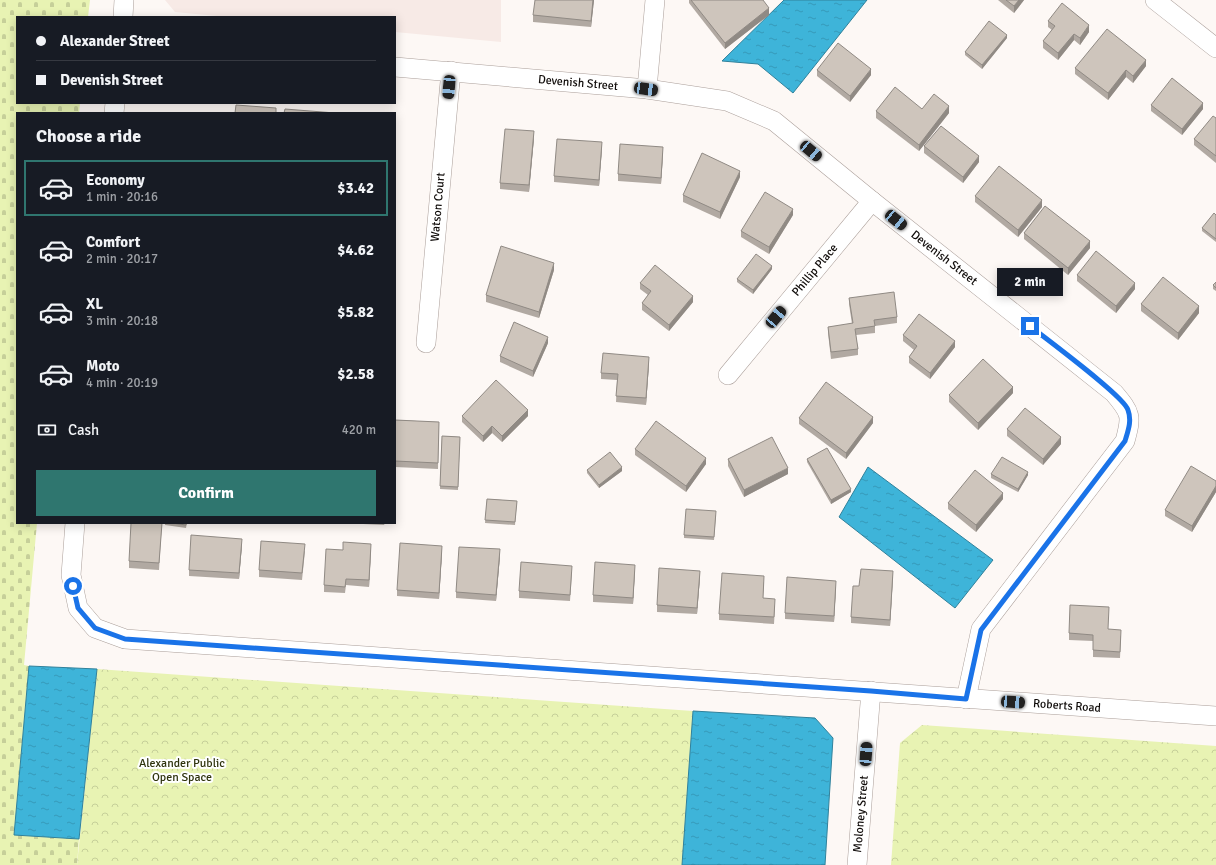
<!DOCTYPE html>
<html lang="en">
<head>
<meta charset="utf-8">
<style>
  body { margin:0; font-family:Signika,sans-serif; background:#242831; color:#f1f3f6; height:100vh; display:flex; flex-direction:column; font-size:15px; white-space:nowrap }
  * { box-sizing:border-box; margin:0 }
  p { font-size:13px; color:#9ea1a6 }
  .icon { flex:none; width:22px; height:22px; fill:none; stroke:currentColor; stroke-width:2; stroke-linecap:round; stroke-linejoin:round }
  .map { position:relative; flex:1; overflow:hidden }
  .drawer { position:absolute; left:16px; top:112px; width:380px; height:412px; display:flex; flex-direction:column; background:#171b24; border-radius:0px; box-shadow:0 2px 10px #0003 }
  .drawer>* { flex:none }
  .top-card { position:absolute; left:16px; top:16px; width:380px; height:88px; border-radius:0px; box-shadow:0 2px 10px #0003; display:grid; align-content:center; height:88px; padding:0 20px; background:#171b24 }
  .end { position:absolute; width:18px; height:18px; margin:-9px; border:5px solid #1a73e8; background:#fff; box-shadow:0 0 0 2px #fff }
  .from { border-radius:50% }
  .bubble { position:absolute; height:28px; border-radius:0px; background:#171b24; box-shadow:0 2px 10px #0003; font-size:13px; font-weight:700; line-height:28px; text-align:center }
  .car { position:absolute; width:12px; height:24px; margin:-12px -6px; border-radius:5px; box-shadow:0 0 3px 1px #0007; background:linear-gradient(#222 24%,#8ab4d8 0 40%,#222 0 76%,#8ab4d8 0 86%,#222 0) }
  .top-card b { display:flex; align-items:center; gap:14px; height:38px; font-size:15px }
  .top-card b+b { border-top:1px solid #363941 }
  .top-card i { width:10px; height:10px; background:#f1f3f6 }
  ul { padding:0; list-style:none }
  li { display:flex; align-items:center; gap:12px; height:56px; margin:0 8px 6px; padding:0 12px; border:2px solid transparent; border-radius:0px }
  li div { flex:1 }
  li b { display:block; font-size:15px }
  li em { font-style:normal; font-weight:700 }
  li.active { border-color:#2f766f }
  li>.icon { width:36px; height:36px; stroke-width:1.5 }
  h2 { padding:0 20px; font-size:18px; line-height:48px }
  .pay { display:flex; align-items:center; gap:10px; height:44px; padding:0 20px; font-size:15px }
  .pay p { margin-inline-start:auto }
  .action { display:flex; gap:8px; margin-top:auto; padding:8px 20px }
  .action a { flex:1; height:46px; border-radius:0px; background:#2f766f; color:#fff; font-size:16px; font-weight:700; line-height:46px; text-align:center }
  .map>svg:first-child { display:block }
</style>
</head>
<body>
<div class="map">
<svg width="1216" height="865" viewBox="0 0 1216 865">
  <defs>
    <pattern id="cemetery-stones" width="16" height="16" patternUnits="userSpaceOnUse"><rect width="16" height="16" fill="#e8f3b3"/><path d="M2 7V4a2 2 0 0 1 4 0v3zM10 15v-3a2 2 0 0 1 4 0v3z" fill="#c6cf99"/></pattern>
    <pattern id="park-crowns" width="20" height="18" patternUnits="userSpaceOnUse"><rect width="20" height="18" fill="#e8f3b3"/><path d="M2 6a3 3 0 1 1 6 0M12 15a3 3 0 1 1 6 0" fill="none" stroke="#c6cf99"/></pattern>
    <pattern id="water-ripples" width="26" height="14" patternUnits="userSpaceOnUse"><rect width="26" height="14" fill="#3eb4d9"/><path d="M2 4q2-2 4 0t4 0M15 11q2-2 4 0t4 0" fill="none" stroke="#3599b9"/></pattern>
  </defs>
  <rect width="100%" height="100%" fill="#fdf8f5"/>
  <polygon fill="#f7eae6" points="165,0 501,0 501,42 395,32 395,17 227,17 175,12"/>
  <polygon fill="url(#cemetery-stones)" points="0,0 90,0 88,17 17,17 17,103 80,103 79,113 17,113 17,523 37,523 24,665 29,666 14,834 79,839 77,865 0,865"/>
  <g fill="url(#park-crowns)">
    <polygon points="97,669 693,711 682,865 77,865"/>
    <polygon points="922,725 1216,746 1216,865 891,865 900,743"/>
  </g>
  <g fill="url(#water-ripples)" stroke="#30819b">
    <polygon points="784,0 867,0 793,93 758,64 722,61"/>
    <polygon points="868,467 993,560 955,608 839,517"/>
    <polygon points="29,666 97,669 79,839 14,835"/>
    <polygon points="693,711 815,718 833,738 825,865 682,865"/>
  </g>
  <g fill="none" stroke-linecap="round" stroke-linejoin="round">
    <defs>
      <g id="minor">
        <polyline points="1155,0 1216,48"/>
        <polyline points="123,17 124,0"/>
        <path d="M395 67 647 89 727 101 774 121 872 201 1114 393C1131 413 1132 416 1125 441L981 629 966 699"/>
        <polyline points="647,89 655,0"/>
        <polyline points="114,113 115,103"/>
        <polyline points="426,343 451,71"/>
        <polyline points="728,375 872,201"/>
        <polyline points="75,523 71,575 78,608 95,628 125,639 1216,716"/>
        <polyline points="857,865 871,691"/>
      </g>
    </defs>
    <use href="#minor" stroke="#ab9f9a" stroke-width="20"/>
    <use href="#minor" stroke="#fff" stroke-width="19"/>
  </g>
  <g fill="#b1a9a2">
    <polygon points="594,0 591,27 533,22 533,15"/>
    <polygon points="689,0 763,0 769,15 725,49 689,3"/>
    <polygon points="998,0 1024,0 1014,13"/>
    <polygon points="1048,21 1089,32 1080,45 1074,40 1058,60 1043,48 1043,41 1052,30 1048,27"/>
    <polygon points="1007,38 982,69 965,55 965,52"/>
    <polygon points="1146,66 1133,83 1126,77 1108,100 1075,74 1075,68"/>
    <polygon points="817,70 871,75 850,102 817,76"/>
    <polygon points="1151,105 1203,109 1182,135 1151,111"/>
    <polygon points="922,109 949,113 919,151 876,118 876,111"/>
    <polygon points="1216,118 1216,163 1194,145 1194,139"/>
    <polygon points="534,138 529,192 500,189 500,183"/>
    <polygon points="924,146 979,162 963,183 924,153"/>
    <polygon points="602,148 599,186 554,182 554,176"/>
    <polygon points="663,153 661,184 618,181 618,174"/>
    <polygon points="740,177 720,219 683,202 683,195"/>
    <polygon points="975,196 1042,207 1018,237 975,202"/>
    <polygon points="793,215 769,254 741,237 741,231"/>
    <polygon points="1216,215 1216,242 1202,231 1202,228"/>
    <polygon points="1024,233 1090,248 1068,275 1024,239"/>
    <polygon points="772,269 753,294 737,282 737,279"/>
    <polygon points="554,270 539,318 486,302 486,295"/>
    <polygon points="1077,275 1135,289 1116,313 1077,281"/>
    <polygon points="1216,282 1216,291 1213,289 1213,285"/>
    <polygon points="640,283 693,302 669,331 642,310 642,303 648,295 640,289"/>
    <polygon points="849,298 897,317 897,323 875,326 875,333 856,335 858,349 858,355 831,359 828,333 828,327 852,324 849,304"/>
    <polygon points="1141,304 1199,313 1178,340 1141,311"/>
    <polygon points="903,335 955,347 930,379 909,363 909,357 914,350 903,341"/>
    <polygon points="548,343 533,377 500,362 500,356"/>
    <polygon points="649,364 646,405 616,402 617,380 601,379 601,373"/>
    <polygon points="1013,393 978,430 949,402 949,395"/>
    <polygon points="462,416 528,416 502,442 492,433 483,442 462,422"/>
    <polygon points="799,418 873,423 846,459 799,424"/>
    <polygon points="395,420 439,422 438,469 395,467"/>
    <polygon points="1007,429 1061,444 1043,465 1007,436"/>
    <polygon points="442,436 460,437 458,490 440,489"/>
    <polygon points="635,449 706,464 686,492 635,455"/>
    <polygon points="728,459 788,474 744,497 728,466"/>
    <polygon points="807,459 851,492 831,504 807,462"/>
    <polygon points="587,470 622,471 599,488 587,473"/>
    <polygon points="991,474 1028,475 1018,492 991,478"/>
    <polygon points="1216,481 1216,492 1192,532 1165,516 1165,510"/>
    <polygon points="487,499 517,501 515,525 485,523"/>
    <polygon points="1003,499 976,532 948,509 948,503"/>
    <polygon points="716,515 714,540 684,538 684,535"/>
    <polygon points="162,523 159,570 129,568 129,561"/>
    <polygon points="165,523 187,523 186,528 165,525"/>
    <polygon points="363,523 385,523 384,525 363,524"/>
    <polygon points="242,545 239,579 189,576 189,570"/>
    <polygon points="343,550 371,550 369,587 346,585 345,593 324,592 324,585"/>
    <polygon points="305,551 302,580 259,577 259,570"/>
    <polygon points="442,553 439,599 397,596 397,590"/>
    <polygon points="500,556 496,601 456,598 456,592"/>
    <polygon points="635,571 633,604 593,602 593,595"/>
    <polygon points="572,572 570,601 519,598 519,591"/>
    <polygon points="700,577 697,614 657,612 657,605"/>
    <polygon points="893,577 890,626 851,623 851,617 859,586"/>
    <polygon points="764,582 763,598 775,606 774,624 719,620 719,614"/>
    <polygon points="836,587 834,622 785,619 785,613"/>
    <polygon points="1109,629 1121,636 1120,658 1093,657 1093,641 1069,640 1069,633"/>
  </g>
  <g fill="#908a84">
    <polygon points="593,0 594,0 591,27 591,21"/>
    <polygon points="1019,0 1024,0 1014,13 1014,6"/>
    <polygon points="769,8 769,15 725,49 725,43"/>
    <polygon points="1089,25 1089,32 1080,45 1080,38"/>
    <polygon points="1074,34 1074,40 1058,60 1058,53"/>
    <polygon points="1007,35 1007,38 982,69 982,65"/>
    <polygon points="1146,60 1146,66 1133,83 1133,76"/>
    <polygon points="871,69 871,75 850,102 850,96"/>
    <polygon points="1126,70 1126,77 1108,100 1108,93"/>
    <polygon points="1203,103 1203,109 1182,135 1182,129"/>
    <polygon points="949,106 949,113 919,151 919,145"/>
    <polygon points="534,131 534,138 529,192 529,185"/>
    <polygon points="602,142 602,148 599,186 599,180"/>
    <polygon points="663,147 663,153 661,184 661,178"/>
    <polygon points="979,156 979,162 963,183 963,177"/>
    <polygon points="740,171 740,177 720,219 720,212"/>
    <polygon points="1042,200 1042,207 1018,237 1018,230"/>
    <polygon points="793,209 793,215 769,254 769,247"/>
    <polygon points="1090,241 1090,248 1068,275 1068,268"/>
    <polygon points="554,263 554,270 539,318 539,312"/>
    <polygon points="772,266 772,269 753,294 753,290"/>
    <polygon points="1135,283 1135,289 1116,313 1116,306"/>
    <polygon points="693,296 693,302 669,331 669,325"/>
    <polygon points="1199,306 1199,313 1178,340 1178,333"/>
    <polygon points="548,337 548,343 533,377 533,371"/>
    <polygon points="955,341 955,347 930,379 930,373"/>
    <polygon points="649,357 649,364 646,405 646,398"/>
    <polygon points="1013,387 1013,393 978,430 978,423"/>
    <polygon points="528,410 528,416 502,442 502,436"/>
    <polygon points="873,417 873,423 846,459 846,453"/>
    <polygon points="492,426 492,433 483,442 483,436"/>
    <polygon points="1061,437 1061,444 1043,465 1043,459"/>
    <polygon points="706,458 706,464 686,492 686,486"/>
    <polygon points="622,467 622,471 599,488 599,485"/>
    <polygon points="788,468 788,474 744,497 744,490"/>
    <polygon points="1028,472 1028,475 1018,492 1018,489"/>
    <polygon points="1216,486 1216,492 1192,532 1192,526"/>
    <polygon points="851,489 851,492 831,504 831,500"/>
    <polygon points="1003,493 1003,499 976,532 976,525"/>
    <polygon points="242,539 242,545 239,579 239,573"/>
    <polygon points="371,544 371,550 369,587 369,580"/>
    <polygon points="442,546 442,553 439,599 439,593"/>
    <polygon points="500,549 500,556 496,601 496,595"/>
    <polygon points="635,565 635,571 633,604 633,598"/>
    <polygon points="700,571 700,577 697,614 697,608"/>
    <polygon points="893,571 893,577 890,626 890,620"/>
    <polygon points="836,581 836,587 834,622 834,616"/>
  </g>
  <g fill="#cec5bc" stroke="#908a84">
    <polygon points="535,0 593,0 591,21 533,15"/>
    <polygon points="691,0 763,0 769,8 725,43"/>
    <polygon points="1006,0 1019,0 1014,6"/>
    <polygon points="1062,3 1089,25 1080,38 1074,34 1058,53 1043,41 1055,26 1048,21"/>
    <polygon points="989,21 1007,35 982,65 965,52"/>
    <polygon points="1107,29 1146,60 1133,76 1126,70 1108,93 1075,68"/>
    <polygon points="838,43 871,69 850,96 817,70"/>
    <polygon points="1172,78 1203,103 1182,129 1151,105"/>
    <polygon points="895,87 922,109 934,94 949,106 919,145 876,111"/>
    <polygon points="236,105 276,108 276,113 235,113"/>
    <polygon points="285,109 335,113 284,113"/>
    <polygon points="1213,116 1216,118 1216,156 1194,139"/>
    <polygon points="941,126 979,156 963,177 924,146"/>
    <polygon points="505,129 534,131 529,185 500,183"/>
    <polygon points="557,139 602,142 599,180 554,176"/>
    <polygon points="620,144 663,147 661,178 618,174"/>
    <polygon points="702,153 740,171 720,212 683,195"/>
    <polygon points="999,166 1042,200 1018,230 975,196"/>
    <polygon points="765,192 793,209 769,247 741,231"/>
    <polygon points="1045,206 1090,241 1068,268 1024,233"/>
    <polygon points="1214,213 1216,215 1216,239 1202,228"/>
    <polygon points="501,246 554,263 539,312 486,295"/>
    <polygon points="1096,251 1135,283 1116,306 1077,275"/>
    <polygon points="756,254 772,266 753,290 737,279"/>
    <polygon points="655,265 693,296 669,325 642,303 651,291 640,283"/>
    <polygon points="1163,277 1199,306 1178,333 1141,304"/>
    <polygon points="1216,282 1216,288 1213,285"/>
    <polygon points="894,292 897,317 874,320 875,326 855,329 858,349 831,352 828,327 853,323 849,298"/>
    <polygon points="919,314 955,341 930,373 909,357 917,346 903,335"/>
    <polygon points="514,322 548,337 533,371 500,356"/>
    <polygon points="603,353 649,357 646,398 616,396 618,374 601,373"/>
    <polygon points="983,359 1013,387 978,423 949,395"/>
    <polygon points="496,380 528,410 502,436 492,426 483,436 462,416"/>
    <polygon points="826,382 873,417 846,453 799,418"/>
    <polygon points="1025,408 1061,437 1043,459 1007,429"/>
    <polygon points="395,420 439,422 438,463 395,461"/>
    <polygon points="656,421 706,458 686,486 635,449"/>
    <polygon points="442,436 460,437 458,487 440,486"/>
    <polygon points="772,437 788,468 744,490 728,459"/>
    <polygon points="827,448 851,489 831,500 807,459"/>
    <polygon points="610,452 622,467 599,485 587,470"/>
    <polygon points="1002,457 1028,472 1018,489 991,474"/>
    <polygon points="1191,466 1216,481 1216,486 1192,526 1165,510"/>
    <polygon points="975,470 1003,493 976,525 948,503"/>
    <polygon points="487,499 517,501 515,522 485,520"/>
    <polygon points="686,509 716,511 714,537 684,535"/>
    <polygon points="131,523 162,523 159,563 129,561"/>
    <polygon points="172,523 186,523 186,525"/>
    <polygon points="191,535 242,539 239,573 189,570"/>
    <polygon points="261,541 305,544 302,573 259,570"/>
    <polygon points="343,542 371,544 369,580 346,579 345,587 324,585 326,549 343,550"/>
    <polygon points="400,543 442,546 439,593 397,590"/>
    <polygon points="459,547 500,549 496,595 456,592"/>
    <polygon points="521,562 572,566 570,595 519,591"/>
    <polygon points="595,562 635,565 633,598 593,595"/>
    <polygon points="659,568 700,571 697,608 657,605"/>
    <polygon points="861,569 893,571 890,620 851,617 853,586 859,586"/>
    <polygon points="722,573 764,576 763,598 775,599 774,617 719,614"/>
    <polygon points="787,577 836,581 834,616 785,613"/>
    <polygon points="1070,605 1109,607 1108,629 1121,630 1120,652 1093,650 1093,635 1069,633"/>
  </g>
  <g fill="none" stroke-linecap="round" stroke-linejoin="round">
    <path stroke="#1a73e8" stroke-width="5" d="M73 586 78 608 95 628 125 639 871 691 966 699 981 630 1125 441C1128 431 1132 421 1128 410 1124 396 1046 339 1030 326"/>
  </g>
  <g text-anchor="middle" dominant-baseline="central" stroke-width="4" stroke-linejoin="round" paint-order="stroke">
    <g font-size="12" fill="#0f0b09" stroke="#fff">
      <text transform="translate(578 83) rotate(5)">Devenish Street</text>
      <text transform="translate(438 207) rotate(-85)">Watson Court</text>
      <text transform="translate(944 258) rotate(38)">Devenish Street</text>
      <text transform="translate(815 270) rotate(-50)">Phillip Place</text>
      <text transform="translate(1067 706) rotate(4)">Roberts Road</text>
      <text transform="translate(861 814) rotate(-85)">Moloney Street</text>
    </g>
    <g font-size="12" fill="#2f330d" stroke="#fff">
      <text x="182" y="763">Alexander Public<tspan x="182" dy="14">Open Space</tspan></text>
    </g>
  </g>
</svg>
<i class="end from" style="left:73px;top:586px"></i>
<i class="end" style="left:1030px;top:326px"></i>
<div class="bubble" style="left:997px;top:268px;width:66px">2 min</div>
<i class="car" style="left:449px;top:87px;rotate:185deg"></i>
<i class="car" style="left:646px;top:89px;rotate:98deg"></i>
<i class="car" style="left:811px;top:151px;rotate:130deg"></i>
<i class="car" style="left:896px;top:220px;rotate:129deg"></i>
<i class="car" style="left:776px;top:317px;rotate:40deg"></i>
<i class="car" style="left:1013px;top:702px;rotate:94deg"></i>
<i class="car" style="left:866px;top:754px;rotate:4deg"></i>
<div class="top-card">
<b><i class="from"></i>Alexander Street</b>
<b><i></i>Devenish Street</b>
</div>
<section class="drawer">
<h2>Choose a ride</h2>
<ul>
<li class="active"><svg class="icon" aria-label="car" viewBox="0 0 24 24"><path d="M5 17H2v-5l4-1 3-4h7l3 4 3 1v5h-3M9 17h6M6 11h13"/><circle cx="7" cy="17" r="2"/><circle cx="17" cy="17" r="2"/></svg><div><b>Economy</b><p>1 min · 20:16</p></div><em>$3.42</em></li>
<li><svg class="icon" aria-label="car" viewBox="0 0 24 24"><path d="M5 17H2v-5l4-1 3-4h7l3 4 3 1v5h-3M9 17h6M6 11h13"/><circle cx="7" cy="17" r="2"/><circle cx="17" cy="17" r="2"/></svg><div><b>Comfort</b><p>2 min · 20:17</p></div><em>$4.62</em></li>
<li><svg class="icon" aria-label="car" viewBox="0 0 24 24"><path d="M5 17H2v-5l4-1 3-4h7l3 4 3 1v5h-3M9 17h6M6 11h13"/><circle cx="7" cy="17" r="2"/><circle cx="17" cy="17" r="2"/></svg><div><b>XL</b><p>3 min · 20:18</p></div><em>$5.82</em></li>
<li><svg class="icon" aria-label="car" viewBox="0 0 24 24"><path d="M5 17H2v-5l4-1 3-4h7l3 4 3 1v5h-3M9 17h6M6 11h13"/><circle cx="7" cy="17" r="2"/><circle cx="17" cy="17" r="2"/></svg><div><b>Moto</b><p>4 min · 20:19</p></div><em>$2.58</em></li>
</ul>
<div class="pay"><svg class="icon" aria-label="cash" viewBox="0 0 24 24"><path d="M3 7h18v10H3z"/><circle cx="12" cy="12" r="2"/></svg>Cash<p>420 m</p></div>
<div class="action"><a>Confirm</a></div>
</section>
</div>
</body>
</html>
